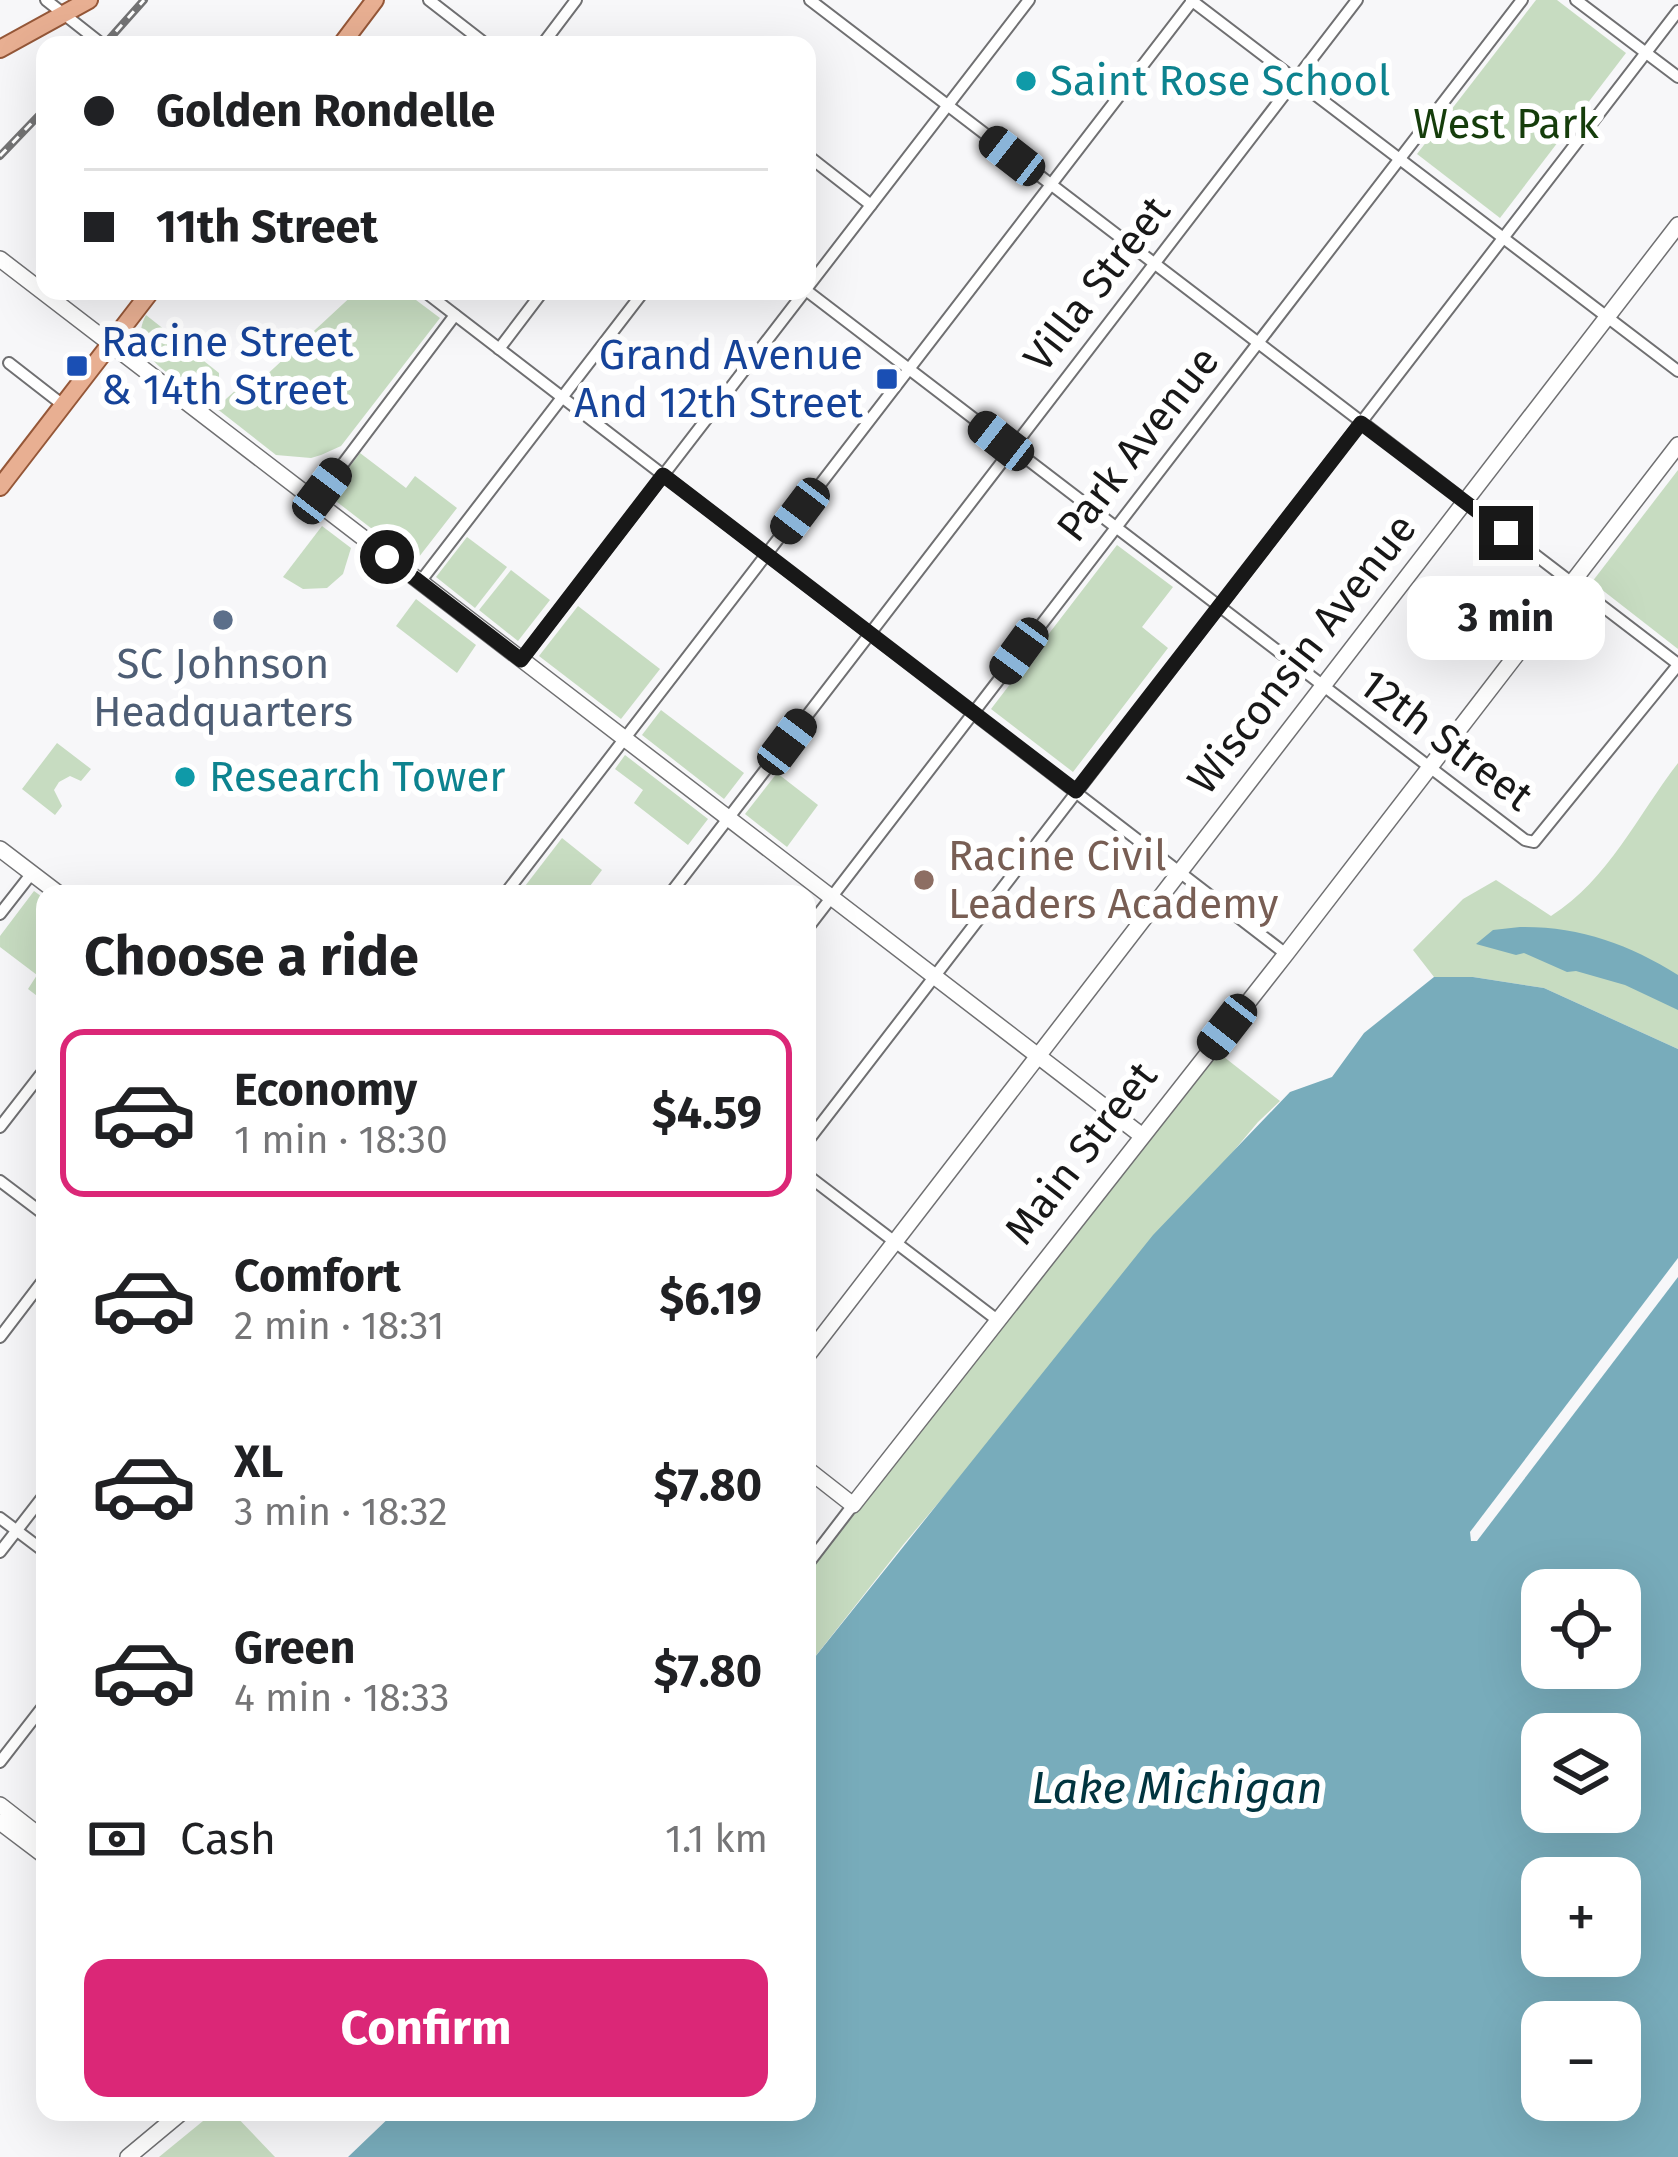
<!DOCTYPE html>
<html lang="en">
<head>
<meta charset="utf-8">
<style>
  body { margin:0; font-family:"Fira Sans",sans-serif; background:#f6f6f6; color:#202124; height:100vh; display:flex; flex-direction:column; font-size:45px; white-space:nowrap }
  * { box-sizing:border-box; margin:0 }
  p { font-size:39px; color:#757577 }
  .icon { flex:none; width:66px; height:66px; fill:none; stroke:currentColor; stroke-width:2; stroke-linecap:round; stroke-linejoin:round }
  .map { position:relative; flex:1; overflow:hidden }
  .sheet { position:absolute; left:36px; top:885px; width:780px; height:1236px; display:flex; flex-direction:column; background:#fff; border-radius:24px; box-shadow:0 12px 48px #0002 }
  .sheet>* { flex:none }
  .top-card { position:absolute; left:36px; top:36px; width:780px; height:264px; border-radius:24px; box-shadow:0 12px 48px #0002; display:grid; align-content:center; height:264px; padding:0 48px; background:#fff }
  .controls { position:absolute; left:1521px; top:1569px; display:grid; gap:24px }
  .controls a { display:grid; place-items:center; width:120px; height:120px; border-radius:24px; background:#fff; box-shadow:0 12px 48px #0002; font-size:60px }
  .end { position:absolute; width:54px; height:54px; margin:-27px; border:15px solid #181818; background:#fff; box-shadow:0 0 0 6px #fff }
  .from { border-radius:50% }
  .bubble { position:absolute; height:84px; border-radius:24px; background:#fff; box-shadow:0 12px 48px #0002; font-size:39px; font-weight:700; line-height:84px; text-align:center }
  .car { position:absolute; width:36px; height:72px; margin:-36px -18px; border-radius:15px; box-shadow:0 0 9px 3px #0007; background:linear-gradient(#222 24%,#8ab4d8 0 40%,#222 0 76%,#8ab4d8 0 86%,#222 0) }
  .top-card b { display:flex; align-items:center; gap:42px; height:114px; font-size:45px }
  .top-card b+b { border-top:3px solid #e0e0e0 }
  .top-card i { width:30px; height:30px; background:#202124 }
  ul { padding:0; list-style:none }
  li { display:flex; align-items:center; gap:36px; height:168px; margin:0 24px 18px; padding:0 24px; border:6px solid transparent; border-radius:24px }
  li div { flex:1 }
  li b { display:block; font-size:45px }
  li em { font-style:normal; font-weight:700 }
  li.active { border-color:#db2777 }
  li>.icon { width:108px; height:108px; stroke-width:1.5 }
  h2 { padding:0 48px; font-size:54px; line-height:144px }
  .pay { display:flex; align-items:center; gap:30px; height:132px; padding:0 48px; font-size:45px }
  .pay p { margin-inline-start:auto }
  .button { display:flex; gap:24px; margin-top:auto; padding:24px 48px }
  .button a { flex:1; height:138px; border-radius:24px; background:#db2777; color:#fff; font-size:48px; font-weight:700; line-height:138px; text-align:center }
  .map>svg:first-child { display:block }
</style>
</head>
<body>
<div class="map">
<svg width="1678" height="2157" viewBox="0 0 1678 2157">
  <rect width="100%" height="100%" fill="#f7f7f9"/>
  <g fill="#c7dcc1">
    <polygon points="1536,0 1557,0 1626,53 1500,218 1417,154"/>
    <polygon points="357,291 404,291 440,318 341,446 321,455 311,458 276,455 216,408 237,389 247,393"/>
    <path d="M146 315 219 373V379L201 397C174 376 125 354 146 315Z"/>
    <polygon points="360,453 406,488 415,476 457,508 415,562 328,495"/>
    <polygon points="1678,470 1678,649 1592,582"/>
    <polygon points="322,526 351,548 343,574 327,588 303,589 283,577"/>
    <polygon points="467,537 507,567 475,608 436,577"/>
    <polygon points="1117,545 1173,587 1142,627 1168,648 1073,772 991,709"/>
    <polygon points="511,570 550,600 518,641 479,610"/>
    <polygon points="416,599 476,645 457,673 396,626"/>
    <polygon points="578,606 660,669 621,719 539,656"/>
    <polygon points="661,710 744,773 724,799 642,735"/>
    <polygon points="57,743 91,769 81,781 70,776 59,782 54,790 62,806 55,815 22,789"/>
    <polygon points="625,755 708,819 688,845 634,803 643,790 615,769"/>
    <path d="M1678 763V1049L1544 988 1473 977H1434L1413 950 1463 899 1496 880 1551 916C1609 879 1637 816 1678 763Z"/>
    <polygon points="777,773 818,805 787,847 745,814"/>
    <polygon points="562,838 602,870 584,894 527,894 522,890"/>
    <polygon points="34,891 45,899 45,1002 28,989 37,975 0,947 0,936"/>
    <polygon points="1219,1053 1280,1101 1258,1122 903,1545 807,1667 807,1574"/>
    <polygon points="214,2112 232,2112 275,2157 159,2157"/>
  </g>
  <g fill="#78acbb" fill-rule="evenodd">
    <path d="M1520 927C1578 926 1629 944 1678 975V1010L1625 985 1576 971 1567 972 1524 953 1516 955 1476 944 1493 930Z"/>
    <path d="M1434 977H1473L1544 988 1678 1049V2157H348L395 2112H807V1667L1153 1235 1290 1092 1332 1077 1364 1033ZM1542 1590H1620V1668H1542ZM1542 1734H1620V1812H1542ZM1542 1878H1620V1956H1542ZM1542 2022H1620V2100H1542Z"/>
  </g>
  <polygon fill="#f7f7f9" points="1678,1258 1678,1277 1477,1541 1471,1541 1470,1532"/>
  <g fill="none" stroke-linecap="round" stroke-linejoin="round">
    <defs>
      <g id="street">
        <polyline points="46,0 103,45"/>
        <polyline points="429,0 487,45"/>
        <polyline points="810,0 1678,664"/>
        <polyline points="1191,0 1678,371"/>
        <polyline points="1576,0 1678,77"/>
        <polyline points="542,45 576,0"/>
        <polyline points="807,155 871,205"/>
        <polyline points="807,288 1029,0"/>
        <polyline points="424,291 1286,954"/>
        <polyline points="807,291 1525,840 1534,842 1678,665"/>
        <polyline points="499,349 543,291"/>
        <polyline points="9,363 63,405"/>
        <polyline points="315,501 455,315"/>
        <polyline points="420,582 644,291"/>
        <polyline points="521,660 805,291"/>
        <polyline points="505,894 1193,0"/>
        <polyline points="670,894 1357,0"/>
        <polyline points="0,914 32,873"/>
        <polyline points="807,929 1522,0"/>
        <polyline points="0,1127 45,1069"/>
        <polyline points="807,1142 1678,11"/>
        <polyline points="807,1175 996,1319"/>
        <polyline points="0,1181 45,1215"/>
        <polyline points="0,1337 45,1278"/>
        <polyline points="0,1518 45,1552"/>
        <polyline points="0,1552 45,1494"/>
        <polyline points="807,1565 853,1505"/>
        <polyline points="0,1762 45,1704"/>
      </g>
      <g id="secondary">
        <polyline points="0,259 1141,1135"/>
        <polyline points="0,849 59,894"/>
        <polyline points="807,1356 1678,225"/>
        <polyline points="807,1469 853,1505 1286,954 1678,445"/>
        <polyline points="0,1805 45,1840"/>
        <polyline points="0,1822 45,1856"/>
        <polyline points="128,2157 182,2112"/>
      </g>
      <g id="primary">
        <polyline points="341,45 375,0"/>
        <polyline points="0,49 89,0"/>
        <polyline points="0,487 151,291"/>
      </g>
    </defs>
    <use href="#street" stroke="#707072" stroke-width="14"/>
    <use href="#secondary" stroke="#707072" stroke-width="18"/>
    <use href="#primary" stroke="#955738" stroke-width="20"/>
    <use href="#street" stroke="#fff" stroke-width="10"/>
    <use href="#secondary" stroke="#fff" stroke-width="15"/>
    <use href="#primary" stroke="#e8af92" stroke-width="16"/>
    <defs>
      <g id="rail">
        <polyline points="104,45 144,0"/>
        <polyline points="0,156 45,109"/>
      </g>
    </defs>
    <use href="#rail" stroke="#737374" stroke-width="8"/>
    <use href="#rail" stroke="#fff" stroke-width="3" stroke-dasharray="9" stroke-linecap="butt"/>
  </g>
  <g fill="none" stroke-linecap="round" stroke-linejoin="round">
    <polyline stroke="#181818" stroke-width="15" points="387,557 521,660 663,475 1076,791 1361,423 1506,533"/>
  </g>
  <g fill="#0f9aa8" stroke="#fff" stroke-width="4.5">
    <circle cx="1026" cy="81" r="12"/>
    <circle cx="185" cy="777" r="12"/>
  </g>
  <g fill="#1a4fb4" stroke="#fff" stroke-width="4.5">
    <rect x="65" y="354" width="24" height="24" rx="6"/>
    <rect x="875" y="367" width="24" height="24" rx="6"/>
  </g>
  <circle fill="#5c6f8a" stroke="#fff" stroke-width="4.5" cx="223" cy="620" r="12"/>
  <circle fill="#8d6e63" stroke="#fff" stroke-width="4.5" cx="924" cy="880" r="12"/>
  <g text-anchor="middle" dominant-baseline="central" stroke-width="12" stroke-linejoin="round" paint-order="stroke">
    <g font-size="42" fill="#0d838f" stroke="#fff" text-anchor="start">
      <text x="1050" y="81">Saint Rose School</text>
      <text x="209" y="777">Research Tower</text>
    </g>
    <g font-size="42" fill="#153d0b" stroke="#fff">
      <text x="1506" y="124">West Park</text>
    </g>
    <g font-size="42" fill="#181818" stroke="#fff">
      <text transform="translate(1097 284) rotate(-52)">Villa Street</text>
      <text transform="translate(1138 444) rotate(-52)">Park Avenue</text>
      <text transform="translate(1302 654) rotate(-52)">Wisconsin Avenue</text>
      <text transform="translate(1446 740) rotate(37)">12th Street</text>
      <text transform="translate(1081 1153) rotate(-52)">Main Street</text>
    </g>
    <g font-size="42" fill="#164399" stroke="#fff" text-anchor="start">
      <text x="101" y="342">Racine Street<tspan x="101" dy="48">&amp; 14th Street</tspan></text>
      <text x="863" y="355" text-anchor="end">Grand Avenue<tspan x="863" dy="48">And 12th Street</tspan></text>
    </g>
    <g font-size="42" fill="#4e5e75" stroke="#fff">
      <text x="223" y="664">SC Johnson<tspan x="223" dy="48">Headquarters</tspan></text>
    </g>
    <g font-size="42" fill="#785e54" stroke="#fff" text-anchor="start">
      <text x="948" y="856">Racine Civil<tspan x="948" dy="48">Leaders Academy</tspan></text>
    </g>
    <g font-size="45" font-style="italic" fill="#01343f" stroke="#fff">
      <text x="1177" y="1788">Lake Michigan</text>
    </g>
  </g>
</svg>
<div class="controls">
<a><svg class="icon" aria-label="locate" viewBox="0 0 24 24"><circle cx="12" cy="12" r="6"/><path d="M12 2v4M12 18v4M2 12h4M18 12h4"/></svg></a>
<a><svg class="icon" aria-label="layers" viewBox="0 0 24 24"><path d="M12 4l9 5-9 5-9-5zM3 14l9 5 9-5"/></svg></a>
<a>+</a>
<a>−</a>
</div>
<i class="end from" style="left:387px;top:557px"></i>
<i class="end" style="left:1506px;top:533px"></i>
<div class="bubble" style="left:1407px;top:576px;width:198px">3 min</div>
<i class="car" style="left:1012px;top:156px;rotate:308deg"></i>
<i class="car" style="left:1001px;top:441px;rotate:308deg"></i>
<i class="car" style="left:322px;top:491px;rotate:37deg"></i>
<i class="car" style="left:800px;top:511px;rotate:217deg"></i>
<i class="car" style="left:1019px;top:651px;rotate:216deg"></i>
<i class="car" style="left:787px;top:742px;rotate:37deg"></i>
<i class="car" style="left:1227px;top:1027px;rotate:218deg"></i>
<div class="top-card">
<b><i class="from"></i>Golden Rondelle</b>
<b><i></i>11th Street</b>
</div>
<section class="sheet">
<h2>Choose a ride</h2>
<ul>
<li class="active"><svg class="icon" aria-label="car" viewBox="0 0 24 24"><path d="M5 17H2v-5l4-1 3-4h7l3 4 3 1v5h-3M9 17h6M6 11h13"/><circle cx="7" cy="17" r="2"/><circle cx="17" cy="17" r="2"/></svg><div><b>Economy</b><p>1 min · 18:30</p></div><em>$4.59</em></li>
<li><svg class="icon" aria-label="car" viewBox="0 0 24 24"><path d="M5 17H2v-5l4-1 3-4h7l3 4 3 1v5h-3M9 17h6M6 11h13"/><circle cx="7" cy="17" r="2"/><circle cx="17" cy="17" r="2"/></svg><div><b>Comfort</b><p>2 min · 18:31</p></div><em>$6.19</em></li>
<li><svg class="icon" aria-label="car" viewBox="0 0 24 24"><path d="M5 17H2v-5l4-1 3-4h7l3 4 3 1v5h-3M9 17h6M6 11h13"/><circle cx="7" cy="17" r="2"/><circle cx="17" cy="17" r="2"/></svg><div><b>XL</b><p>3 min · 18:32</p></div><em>$7.80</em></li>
<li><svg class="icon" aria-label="car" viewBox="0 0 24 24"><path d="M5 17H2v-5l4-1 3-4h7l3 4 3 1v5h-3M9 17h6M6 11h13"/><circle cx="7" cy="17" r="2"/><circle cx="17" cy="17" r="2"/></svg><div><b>Green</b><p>4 min · 18:33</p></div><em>$7.80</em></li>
</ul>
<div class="pay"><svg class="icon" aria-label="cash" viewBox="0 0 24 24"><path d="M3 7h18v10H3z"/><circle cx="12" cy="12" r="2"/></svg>Cash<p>1.1 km</p></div>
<div class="button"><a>Confirm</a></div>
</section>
</div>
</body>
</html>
